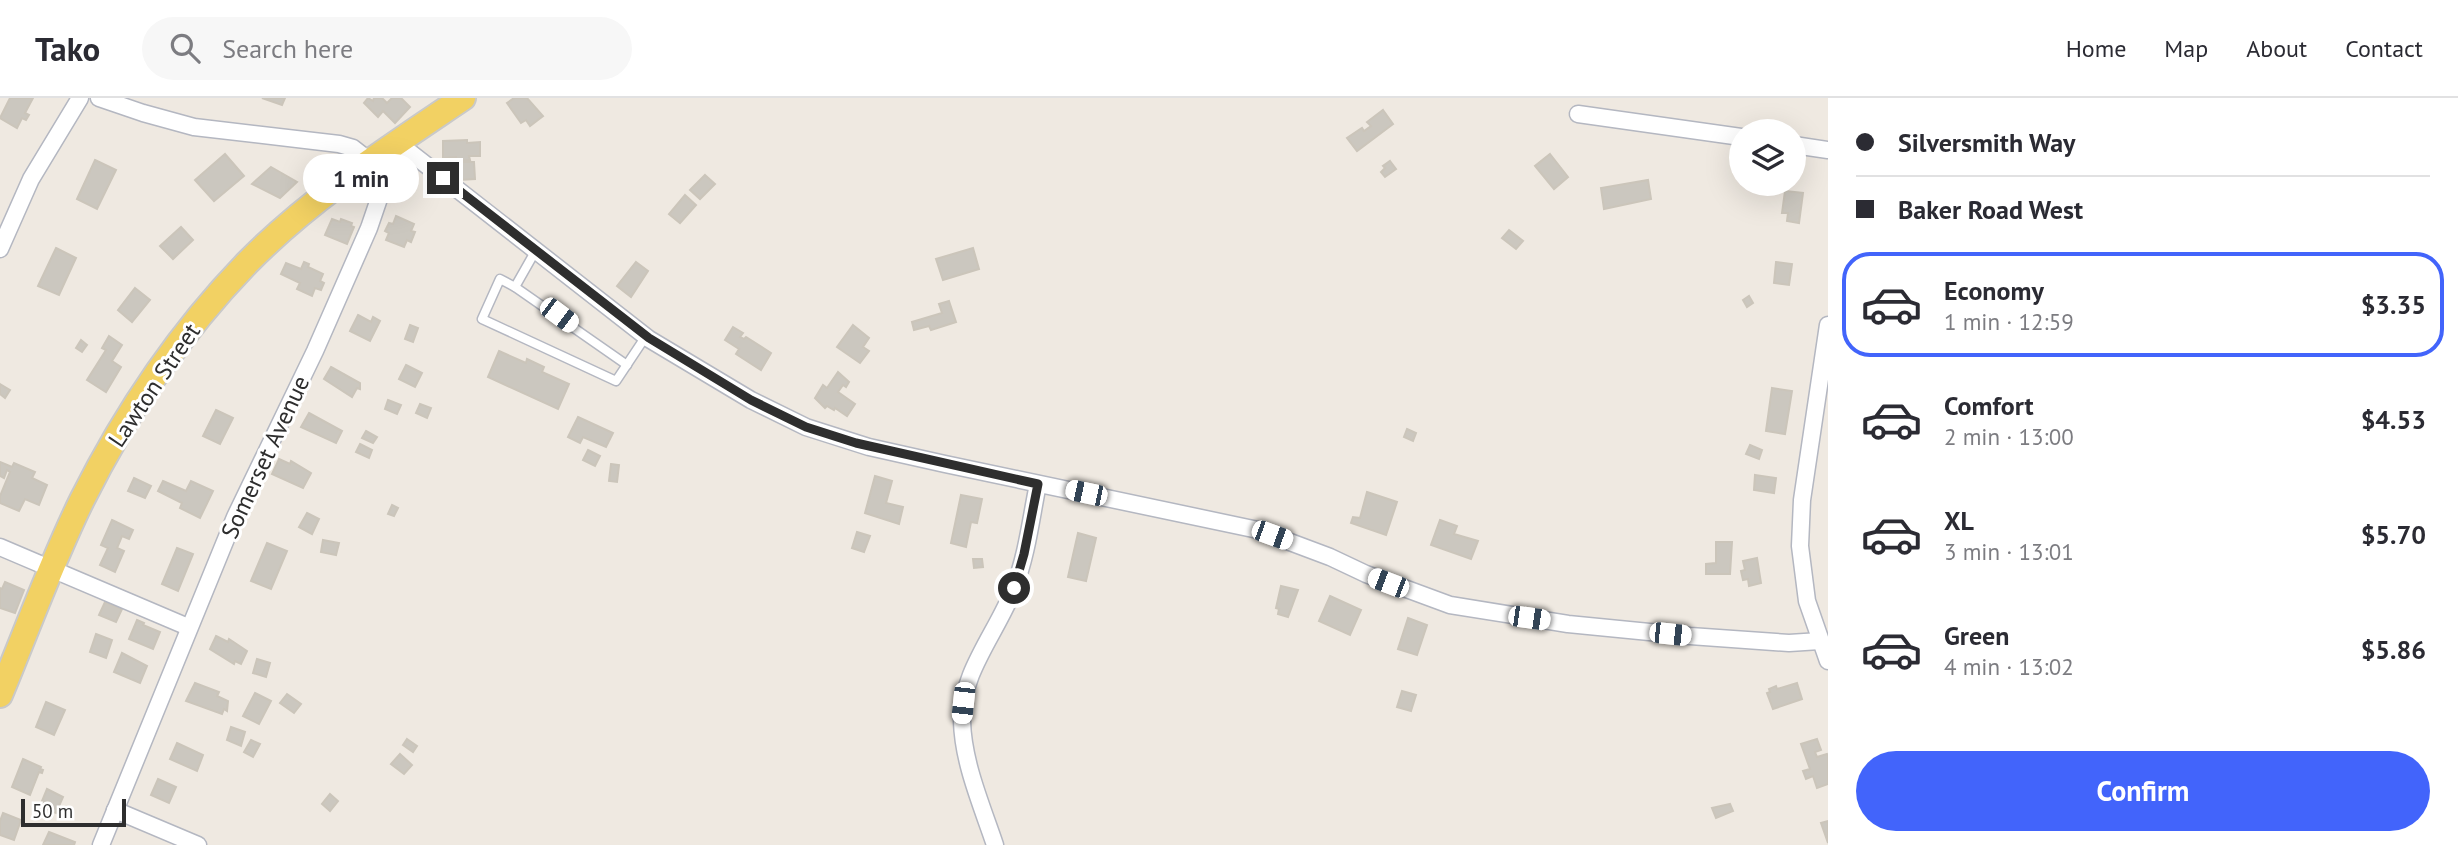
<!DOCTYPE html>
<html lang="en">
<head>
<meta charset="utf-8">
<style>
  body { margin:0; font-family:"PT Sans",sans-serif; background:#f7f7f7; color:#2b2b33; height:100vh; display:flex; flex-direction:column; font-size:26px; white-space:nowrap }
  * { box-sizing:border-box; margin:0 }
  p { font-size:23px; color:#7c7c81 }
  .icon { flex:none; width:38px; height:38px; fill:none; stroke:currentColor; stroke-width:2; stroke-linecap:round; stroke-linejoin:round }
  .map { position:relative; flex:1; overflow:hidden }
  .panel { display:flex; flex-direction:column; background:#fff; width:630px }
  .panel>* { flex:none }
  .top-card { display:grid; align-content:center; height:154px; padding:0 28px; background:#fff }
  .controls { position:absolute; left:1729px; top:21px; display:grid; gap:14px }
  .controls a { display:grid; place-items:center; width:77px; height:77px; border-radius:50%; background:#fff; box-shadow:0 7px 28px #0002; font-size:35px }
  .scale { position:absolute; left:21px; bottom:18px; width:105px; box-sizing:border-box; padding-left:7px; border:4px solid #2e2e2e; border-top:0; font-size:19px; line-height:24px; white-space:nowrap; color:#2e2e2e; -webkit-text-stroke:5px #fff; paint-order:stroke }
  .end { position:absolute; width:32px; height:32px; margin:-16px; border:9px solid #2e2e2e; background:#fff; box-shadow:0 0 0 4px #fff }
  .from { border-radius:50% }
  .bubble { position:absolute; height:49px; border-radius:24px; background:#fff; box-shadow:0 7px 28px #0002; font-size:23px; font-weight:600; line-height:49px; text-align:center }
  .car { position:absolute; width:21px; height:42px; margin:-21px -10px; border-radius:9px; box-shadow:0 0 5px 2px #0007; background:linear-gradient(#fff 24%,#345 0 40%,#fff 0 76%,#345 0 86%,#fff 0) }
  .top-card b { display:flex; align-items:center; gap:24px; height:66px; font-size:26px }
  .top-card b+b { border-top:2px solid #e1e1e2 }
  .top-card i { width:18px; height:18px; background:#2b2b33 }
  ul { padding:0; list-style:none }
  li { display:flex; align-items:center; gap:21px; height:105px; margin:0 14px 10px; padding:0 14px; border:4px solid transparent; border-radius:28px }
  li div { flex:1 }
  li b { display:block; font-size:26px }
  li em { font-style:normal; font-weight:600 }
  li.selected { border-color:#4264fb }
  li>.icon { width:63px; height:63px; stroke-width:1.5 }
  .button { display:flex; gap:14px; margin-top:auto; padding:14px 28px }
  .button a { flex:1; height:80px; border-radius:42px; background:#4264fb; color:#fff; font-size:28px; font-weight:600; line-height:80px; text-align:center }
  header { display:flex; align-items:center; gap:42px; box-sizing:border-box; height:98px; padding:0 35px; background:#fff; border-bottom:2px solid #e1e1e2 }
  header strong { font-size:33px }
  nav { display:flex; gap:38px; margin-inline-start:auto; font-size:24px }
  .search { width:490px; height:63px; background:#f7f7f7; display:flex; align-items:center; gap:18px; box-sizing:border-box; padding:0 24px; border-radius:38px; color:#7c7c81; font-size:26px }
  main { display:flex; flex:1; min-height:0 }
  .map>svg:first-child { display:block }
</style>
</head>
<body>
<header>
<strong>Tako</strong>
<div class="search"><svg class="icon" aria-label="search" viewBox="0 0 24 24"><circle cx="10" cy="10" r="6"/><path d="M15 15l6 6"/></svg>Search here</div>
<nav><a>Home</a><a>Map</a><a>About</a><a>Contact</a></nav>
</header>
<main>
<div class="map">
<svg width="1828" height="747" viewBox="0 0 1828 747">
  <rect width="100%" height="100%" fill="#efe9e1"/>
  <g fill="#cbc7bf" stroke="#cbc5ba" stroke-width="2">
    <polygon points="10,0 33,0 25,15 29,17 26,22 22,20 17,30 0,20"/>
    <polygon points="262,0 285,0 282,7"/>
    <polygon points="368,0 373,3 374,0 382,0 387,5 392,0 401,0 410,9 395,25 383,13 378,19 364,5"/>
    <polygon points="514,0 527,0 543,18 530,28 526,22 521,25 507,5"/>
    <polygon points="1383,12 1393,26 1357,53 1347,40 1362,30 1364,33 1371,28 1367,24"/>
    <polygon points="467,42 467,45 480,44 480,58 469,58 470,62 456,63 456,59 443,60 443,43"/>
    <polygon points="225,56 244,78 214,103 195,82"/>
    <polygon points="1550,56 1568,79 1554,91 1535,68"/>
    <polygon points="95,62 116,72 97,111 77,101"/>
    <polygon points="1390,63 1396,71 1385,79 1381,74 1385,70 1383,68"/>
    <polygon points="458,64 474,64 475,81 459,82"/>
    <polygon points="271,69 297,84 280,100 252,86"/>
    <polygon points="705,77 715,86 700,101 690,92"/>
    <polygon points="1648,82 1651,101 1604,111 1601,90"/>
    <polygon points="1785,93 1803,95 1799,125 1787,123 1788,115 1782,115"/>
    <polygon points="685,97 696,107 680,125 669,116"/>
    <polygon points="396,118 414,126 411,133 415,134 411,144 407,142 404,149 386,142 389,135 385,133 389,125 393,126"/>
    <polygon points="332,121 340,124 341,121 352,125 351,128 354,129 347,146 325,137"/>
    <polygon points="181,129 193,142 173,161 160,148"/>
    <polygon points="1509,132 1523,143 1516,151 1502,140"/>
    <polygon points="56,150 76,160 59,197 38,188"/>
    <polygon points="973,150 979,171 943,182 936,161"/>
    <polygon points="304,164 309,166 308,169 323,176 320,183 324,185 321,192 315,190 312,198 297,191 300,185 281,176 286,165 301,171"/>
    <polygon points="636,164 648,173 631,199 617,188"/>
    <polygon points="1776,164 1792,166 1789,187 1774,185"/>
    <polygon points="135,190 150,202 132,224 118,212"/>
    <polygon points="1749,198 1753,205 1747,209 1743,202"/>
    <polygon points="949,203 956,224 931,232 929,228 914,232 912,224 942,215 939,206"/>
    <polygon points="358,217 371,224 373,219 380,223 370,243 350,233"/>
    <polygon points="410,227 418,230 413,244 405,241"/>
    <polygon points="853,227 869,240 863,249 869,253 860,265 837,249"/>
    <polygon points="733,229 743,235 740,239 744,241 746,239 771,255 761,272 736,256 739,251 725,242"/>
    <polygon points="109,238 122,247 112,263 121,269 106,294 87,282 106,252 102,250"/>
    <polygon points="81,242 87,247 82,254 76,250"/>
    <polygon points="499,253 526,265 527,261 544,269 542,274 569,286 558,311 488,279"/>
    <polygon points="406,267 422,275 415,289 399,281"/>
    <polygon points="331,269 360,285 360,291 357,290 352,299 324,281"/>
    <polygon points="838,274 849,284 846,289 843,287 838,294 855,306 847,318 835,310 834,312 827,308 825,310 815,300 823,287 827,290"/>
    <polygon points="0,286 10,292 5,300 0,296"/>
    <polygon points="1772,290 1792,293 1785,336 1766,333"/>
    <polygon points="388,302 401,307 397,316 385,311"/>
    <polygon points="420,306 431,310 427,320 416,315"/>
    <polygon points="216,312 233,320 220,346 203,338"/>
    <polygon points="309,315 342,333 336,345 301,329"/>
    <polygon points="578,319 613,335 606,349 583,339 580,345 568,339"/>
    <polygon points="1407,331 1416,335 1413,343 1404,339"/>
    <polygon points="366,333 377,339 373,345 362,340"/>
    <polygon points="360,346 372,352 369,360 356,354"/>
    <polygon points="1750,347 1762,352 1759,361 1746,356"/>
    <polygon points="588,352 600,358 595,368 583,362"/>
    <polygon points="279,361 290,366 291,363 311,375 303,390 272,376"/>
    <polygon points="0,364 12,369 14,365 35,374 32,380 47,387 39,407 25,401 19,413 0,405 0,398 10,374 7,372 4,380 0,378"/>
    <polygon points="611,366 619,367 617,384 609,383"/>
    <polygon points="1755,377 1776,380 1774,395 1754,392"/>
    <polygon points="875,378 892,383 886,405 903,409 899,426 865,415"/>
    <polygon points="134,380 151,388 145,400 128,393"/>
    <polygon points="163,383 186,393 191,383 213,393 200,420 180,410 182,405 158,393"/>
    <polygon points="1367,394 1397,404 1386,437 1351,425 1353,419 1360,420"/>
    <polygon points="961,397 982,401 977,425 971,424 966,449 951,445"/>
    <polygon points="392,407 398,410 394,418 388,416"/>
    <polygon points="307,415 319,421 312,436 299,429"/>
    <polygon points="112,422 133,432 129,441 122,438 117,450 124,453 115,474 100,467 108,450 101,447"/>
    <polygon points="1440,422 1457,428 1454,436 1478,443 1471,461 1431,447"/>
    <polygon points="857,434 870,438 864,454 852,450"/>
    <polygon points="1078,435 1096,440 1086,483 1068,479"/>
    <polygon points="323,442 339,445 336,457 321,454"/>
    <polygon points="1716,444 1732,444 1730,476 1706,476 1706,466 1716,465"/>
    <polygon points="267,445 287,453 271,491 251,483"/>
    <polygon points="177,450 193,456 178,493 162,486"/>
    <polygon points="1757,460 1761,485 1749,488 1748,481 1743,482 1741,473 1745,472 1743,463"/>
    <polygon points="973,461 982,461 983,469 974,470"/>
    <polygon points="5,484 24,492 15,515 0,510 0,490 2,491"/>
    <polygon points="1281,488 1298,492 1288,519 1278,516 1279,511 1276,510"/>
    <polygon points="1330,498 1361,512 1350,537 1319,523"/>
    <polygon points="105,504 122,511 116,524 99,517"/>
    <polygon points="1408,520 1427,527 1417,557 1398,551"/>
    <polygon points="137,522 144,525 143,527 160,534 153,551 129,541"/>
    <polygon points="96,536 112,542 106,560 90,554"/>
    <polygon points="216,538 228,544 229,541 247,553 241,566 235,563 234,566 210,551"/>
    <polygon points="122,555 147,568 140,585 114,574"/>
    <polygon points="257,561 270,565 266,579 253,575"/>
    <polygon points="195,585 219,594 217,598 228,603 227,613 224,611 222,616 186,603"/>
    <polygon points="1797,585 1802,601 1773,611 1767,595 1770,594 1769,591 1776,588 1777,591"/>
    <polygon points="1402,593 1416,597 1411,613 1397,609"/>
    <polygon points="255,595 271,603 259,626 243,618"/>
    <polygon points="287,596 301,606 294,615 280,605"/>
    <polygon points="46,604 65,612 54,637 36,629"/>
    <polygon points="231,629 245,634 241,648 227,642"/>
    <polygon points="407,641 417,648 413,654 403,647"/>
    <polygon points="1817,641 1821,652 1815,654 1817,659 1827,656 1828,658 1828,686 1817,690 1813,678 1806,681 1803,673 1810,671 1801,646"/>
    <polygon points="251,642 260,646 253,659 244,654"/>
    <polygon points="177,645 203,657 197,673 170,661"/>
    <polygon points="400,656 412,667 404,676 391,666"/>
    <polygon points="23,661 41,669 40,671 43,672 42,675 39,674 30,697 12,689"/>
    <polygon points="158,681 176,689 169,705 151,697"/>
    <polygon points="47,691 63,699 56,715 40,708"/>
    <polygon points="330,696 338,703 330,713 322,706"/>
    <polygon points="1730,706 1733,713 1716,720 1712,710"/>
    <polygon points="3,715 21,722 14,742 0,737 0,723"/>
    <polygon points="1828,723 1828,745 1821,725"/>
    <polygon points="49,734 75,744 74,747 43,747"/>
  </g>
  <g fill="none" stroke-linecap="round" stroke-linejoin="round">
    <defs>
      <g id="lane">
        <polyline points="536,152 515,189 500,181 482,221 616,283 646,238"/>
        <polyline points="515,189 627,267"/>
      </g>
      <g id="street">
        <polyline points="99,0 143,15 194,29 339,46 353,50 371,64"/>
        <polyline points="1578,16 1741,39"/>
        <polyline points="1794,47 1828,52"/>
        <polyline points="0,151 31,81 80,0"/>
        <polyline points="1828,227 1802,402 1800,448 1807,503 1828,563"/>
        <polyline points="0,449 188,529"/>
        <polyline points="115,712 198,747"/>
        <polyline points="101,747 235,419 315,253 369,130 398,45 649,241 751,302 806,329 869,349 945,366 1258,432 1330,459 1366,476 1450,507 1568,526 1690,538 1789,545 1820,543"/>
        <path d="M995 747C982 708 963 665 962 623 960 575 998 533 1014 490 1027 457 1031 420 1038 386"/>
      </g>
      <path id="primary" d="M0 597C27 532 51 465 82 402 125 316 181 233 248 164 311 100 389 50 463 0"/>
    </defs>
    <use href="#lane" stroke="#b4b7c1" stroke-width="11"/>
    <use href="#street" stroke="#b4b7c1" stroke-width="19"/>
    <use href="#primary" stroke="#c9c9c9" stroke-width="28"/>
    <use href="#lane" stroke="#fff" stroke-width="8"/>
    <use href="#street" stroke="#fff" stroke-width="16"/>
    <use href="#primary" stroke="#f2d163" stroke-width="24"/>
  </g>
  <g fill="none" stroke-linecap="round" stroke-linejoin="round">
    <polyline stroke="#2e2e2e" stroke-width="9" points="443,80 649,240 751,302 806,329 856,345 1038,386 1024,456 1014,490"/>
  </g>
  <g text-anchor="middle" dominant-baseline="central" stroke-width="6" stroke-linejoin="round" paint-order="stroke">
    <g font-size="24" fill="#2e2e2e" stroke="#fff">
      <text transform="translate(154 287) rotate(-56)">Lawton Street</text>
      <text transform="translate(265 359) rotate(-65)">Somerset Avenue</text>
    </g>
  </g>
</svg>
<div class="controls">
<a><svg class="icon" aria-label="layers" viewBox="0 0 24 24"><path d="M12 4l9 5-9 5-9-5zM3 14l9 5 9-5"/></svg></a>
</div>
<div class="scale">50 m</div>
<i class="end from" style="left:1014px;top:490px"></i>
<i class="end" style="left:443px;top:80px"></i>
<div class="bubble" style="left:303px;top:56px;width:116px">1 min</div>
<i class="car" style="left:559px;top:217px;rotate:127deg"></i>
<i class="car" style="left:1086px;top:395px;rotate:282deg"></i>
<i class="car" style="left:1272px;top:437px;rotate:110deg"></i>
<i class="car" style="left:1388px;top:485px;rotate:291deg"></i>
<i class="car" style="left:1529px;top:520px;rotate:98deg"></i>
<i class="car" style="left:1670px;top:536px;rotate:96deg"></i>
<i class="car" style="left:963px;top:605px;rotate:186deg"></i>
</div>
<section class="panel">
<div class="top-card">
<b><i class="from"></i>Silversmith Way</b>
<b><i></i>Baker Road West</b>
</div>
<ul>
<li class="selected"><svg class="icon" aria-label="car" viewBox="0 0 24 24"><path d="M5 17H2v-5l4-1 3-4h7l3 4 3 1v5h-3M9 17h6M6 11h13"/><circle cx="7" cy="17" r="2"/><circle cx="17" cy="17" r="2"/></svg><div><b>Economy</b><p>1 min · 12:59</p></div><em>$3.35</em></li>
<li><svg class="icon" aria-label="car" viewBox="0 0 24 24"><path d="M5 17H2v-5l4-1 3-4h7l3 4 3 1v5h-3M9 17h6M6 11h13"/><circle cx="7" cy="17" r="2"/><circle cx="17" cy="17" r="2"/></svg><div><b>Comfort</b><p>2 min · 13:00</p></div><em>$4.53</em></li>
<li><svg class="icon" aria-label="car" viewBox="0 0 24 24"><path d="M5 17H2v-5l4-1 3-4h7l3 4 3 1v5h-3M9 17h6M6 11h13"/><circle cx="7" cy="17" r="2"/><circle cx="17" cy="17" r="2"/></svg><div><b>XL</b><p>3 min · 13:01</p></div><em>$5.70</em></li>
<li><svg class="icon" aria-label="car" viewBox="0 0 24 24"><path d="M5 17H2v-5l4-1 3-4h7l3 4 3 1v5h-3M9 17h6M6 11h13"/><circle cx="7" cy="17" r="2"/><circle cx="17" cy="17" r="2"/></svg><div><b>Green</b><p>4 min · 13:02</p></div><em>$5.86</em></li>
</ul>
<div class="button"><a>Confirm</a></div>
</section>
</main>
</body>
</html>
